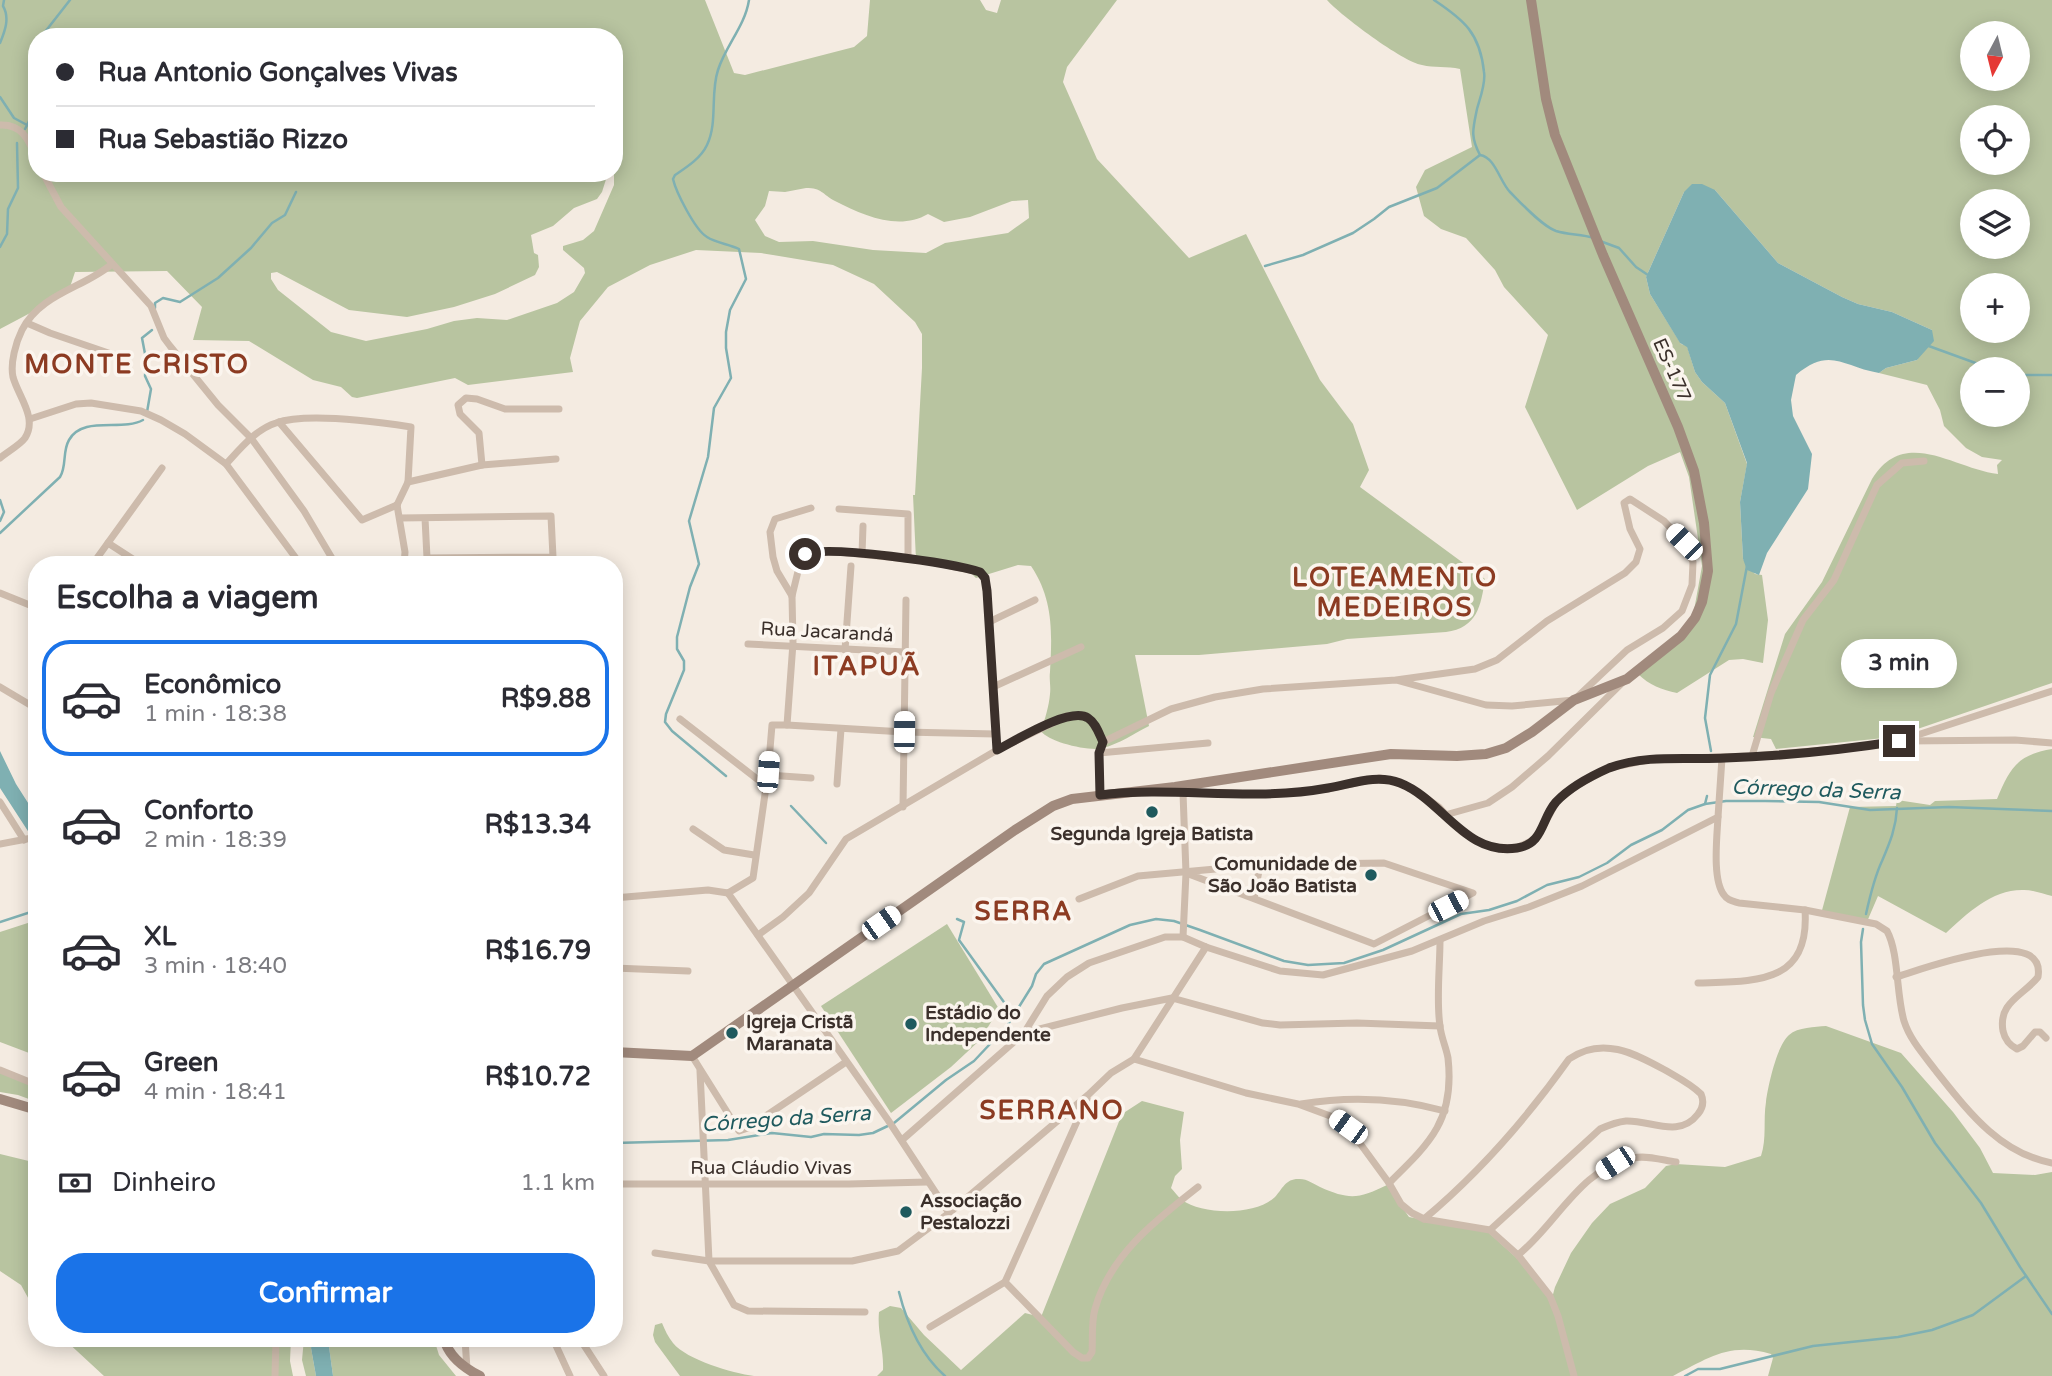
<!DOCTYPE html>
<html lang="pt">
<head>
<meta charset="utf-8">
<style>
  body { margin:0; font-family:"Varela Round",sans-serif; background:#f2f2f3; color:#2b2b33; height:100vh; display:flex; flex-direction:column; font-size:26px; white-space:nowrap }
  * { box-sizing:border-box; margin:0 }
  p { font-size:23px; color:#7c7c81 }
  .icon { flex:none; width:38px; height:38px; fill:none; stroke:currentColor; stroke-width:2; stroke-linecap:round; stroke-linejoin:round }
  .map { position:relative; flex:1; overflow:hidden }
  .details { position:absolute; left:28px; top:556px; width:595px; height:791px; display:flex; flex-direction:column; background:#fff; border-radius:28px; box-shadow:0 4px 18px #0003 }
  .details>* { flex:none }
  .top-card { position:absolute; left:28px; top:28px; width:595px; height:154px; border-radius:28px; box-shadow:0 4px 18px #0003; display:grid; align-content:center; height:154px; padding:0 28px; background:#fff }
  .needle { width:46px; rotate:187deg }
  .buttons { position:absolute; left:1960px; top:21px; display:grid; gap:14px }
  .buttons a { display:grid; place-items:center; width:70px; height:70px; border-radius:50%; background:#fff; box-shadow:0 4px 18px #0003; font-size:35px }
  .end { position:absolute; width:32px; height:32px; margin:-16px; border:9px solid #3b302b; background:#fff; box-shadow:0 0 0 4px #fff }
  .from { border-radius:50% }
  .bubble { position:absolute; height:49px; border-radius:24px; background:#fff; box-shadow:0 4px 18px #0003; font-size:23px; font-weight:700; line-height:49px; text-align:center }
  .car { position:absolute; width:21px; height:42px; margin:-21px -10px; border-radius:9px; box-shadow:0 0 5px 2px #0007; background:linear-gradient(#fff 24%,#345 0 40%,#fff 0 76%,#345 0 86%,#fff 0) }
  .top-card b { display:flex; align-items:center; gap:24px; height:66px; font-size:26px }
  .top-card b+b { border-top:2px solid #e1e1e2 }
  .top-card i { width:18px; height:18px; background:#2b2b33 }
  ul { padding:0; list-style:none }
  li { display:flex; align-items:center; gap:21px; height:116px; margin:0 14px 10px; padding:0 14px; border:4px solid transparent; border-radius:28px }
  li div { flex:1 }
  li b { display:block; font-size:26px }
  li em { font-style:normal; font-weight:700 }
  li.selected { border-color:#1a73e8 }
  li>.icon { width:63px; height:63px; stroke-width:1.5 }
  h2 { padding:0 28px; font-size:32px; line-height:84px }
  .pay { display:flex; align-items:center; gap:18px; height:77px; padding:0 28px; font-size:26px }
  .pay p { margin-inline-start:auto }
  .primary-button { display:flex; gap:14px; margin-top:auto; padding:14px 28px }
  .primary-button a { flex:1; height:80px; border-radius:28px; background:#1a73e8; color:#fff; font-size:28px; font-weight:700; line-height:80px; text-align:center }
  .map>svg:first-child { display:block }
</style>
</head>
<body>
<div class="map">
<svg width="2052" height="1376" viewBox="0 0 2052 1376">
  <rect width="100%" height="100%" fill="#f4ebe1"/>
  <g fill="#b8c4a0" fill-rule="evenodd">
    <path d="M0 0H705L734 73 745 75 854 47 867 36 870 0H980L986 10 997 13 1001 0H1117L1067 67 1063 82 1097 159 1189 258 1246 234 1320 380 1353 424 1369 470 1360 487 1485 579C1481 606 1477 628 1446 632L1347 639 1327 644 1199 655H1135L1149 726C1135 733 1119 744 1103 748 1090 752 1048 742 1041 731 1045 719 1049 706 1050 694 1051 686 1049 679 1050 672 1052 634 1054 600 1031 566L1018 565 976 578 970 572 916 560 913 495H915L922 368V334L915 322 874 284 833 265 761 253 696 250 650 265 608 287 580 321 570 358 573 372 468 385 455 378 357 398 352 397 341 387 313 380 249 341 193 340 202 307 167 271 75 272 68 293 0 329ZM37 37H614V185L594 231 583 240 563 246V250L584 268 585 273 574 292 557 303 507 320 477 318 454 321 427 329 366 341 331 332 278 290 271 279V273L277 272 349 310 407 317 454 307 495 294 535 275 539 267 538 255 534 253 531 235 553 226 574 208 597 199 602 192 608 173H37ZM806 188C822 188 822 194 835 201 864 216 899 231 928 214L944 222 970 217 1012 201 1028 200 1029 218 1008 233 945 243 926 253 873 250 813 241 779 242 765 236 755 220 765 206 769 191 785 192Z"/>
    <path d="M1327 0H2052V683L1894 737 1776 749 1771 739 1753 737 1785 634 1822 582 1872 479C1905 426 1954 469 1998 474L1997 465 2002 460 1982 457 1966 448 1944 426 1940 410 1927 385 1879 373 1886 368 1917 360 1932 330 1892 312 1858 304 1842 297 1778 263 1715 190 1684 192 1646 277 1650 294 1681 344 1687 346 1695 372 1702 382 1725 403 1747 464 1740 502 1743 559 1755 574 1762 575 1768 620 1763 663 1743 659 1729 660 1677 693C1662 690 1649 685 1638 674L1662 652 1693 616 1702 566 1689 477 1680 452 1648 466 1577 510 1525 407 1548 335 1504 287 1495 270 1466 238 1441 229 1424 216 1416 187 1425 170 1472 147 1460 69C1447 66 1434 68 1422 65 1403 62 1340 15 1327 0ZM1972 33H2018V79H1972ZM1972 117H2018V163H1972ZM1972 201H2018V247H1972ZM1972 285H2018V331H1972ZM1972 369H2018V415H1972Z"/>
    <path d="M2052 749V896C2043 894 2033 890 2024 890 1992 889 1968 913 1946 933L1878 896 1866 924 1821 914 1850 807 1896 806 1897 800 1930 805 1935 801 1997 799C2010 768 2017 755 2052 749Z"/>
    <polygon points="37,920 37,1056 0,1042 0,932"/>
    <polygon points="947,924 999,1009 980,1040 951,1067 891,1113 821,1006"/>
    <path d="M1826 1026 1901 1053 1953 1112 1980 1148 1993 1173 2035 1175 2052 1172V1376H1768L1773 1358 1771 1354C1729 1342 1709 1358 1673 1376H877L883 1370C884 1350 877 1332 879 1312L890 1306 901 1308 924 1335 961 1370 1025 1313 1041 1317 1122 1114 1142 1101 1184 1112 1180 1140 1182 1169 1175 1176 1171 1188C1174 1191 1178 1197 1182 1200 1202 1215 1256 1216 1275 1197 1283 1188 1286 1178 1300 1179 1307 1179 1314 1184 1320 1187 1349 1200 1359 1199 1387 1185L1409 1217 1488 1232 1520 1261 1552 1298 1555 1287 1571 1253 1592 1223 1610 1204 1645 1188 1666 1166 1676 1164 1725 1167 1761 1156C1767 1138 1763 1120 1766 1102 1768 1086 1777 1045 1789 1035 1798 1027 1815 1027 1826 1026Z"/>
    <polygon points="0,1072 37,1087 37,1102 18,1095 0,1092"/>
    <polygon points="0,1154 37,1163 37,1314 21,1285 0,1271"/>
    <path d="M662 1323C665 1330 668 1337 673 1343 687 1360 732 1373 754 1376H680L655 1342 653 1335 655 1325Z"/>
    <polygon points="64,1339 291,1339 290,1361 293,1376 104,1376"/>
    <polygon points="304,1339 313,1339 311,1348 316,1376 306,1376 302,1360"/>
    <polygon points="328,1339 434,1339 439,1355 456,1376 333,1376"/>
  </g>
  <g fill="#7fb0b2">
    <path d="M1692 184H1702L1715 190 1778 263 1842 297 1858 304 1892 312 1932 330 1934 341 1917 360 1886 368 1879 373C1843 367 1830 346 1796 375L1791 400 1793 416 1812 454 1808 489 1767 553 1759 575 1747 570 1743 559 1740 502 1747 463 1725 403 1702 382 1695 372 1687 347 1680 343 1650 294 1646 277 1684 192Z"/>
    <polygon points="0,751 16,784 37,817 37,845 0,788"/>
    <polygon points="313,1339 328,1339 333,1376 316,1376 311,1348"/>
  </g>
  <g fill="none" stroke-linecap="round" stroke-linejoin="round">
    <g stroke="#7fb0b2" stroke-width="2.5">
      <path d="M1434 0C1464 20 1480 33 1484 72 1486 83 1480 98 1477 109 1473 129 1470 136 1480 155 1495 157 1500 182 1510 192 1521 203 1542 226 1556 231 1569 235 1581 234 1594 238"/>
      <polyline points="41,37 70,0"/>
      <path d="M0 43C5 31 10 18 3 6L4 0"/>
      <polyline points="0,97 14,118 27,125"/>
      <path d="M25 129C33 115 40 95 36 78 32 64 29 58 37 45"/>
      <polyline points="1600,241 1619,248 1636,267 1648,275"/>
      <polyline points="0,247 7,234 8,209 18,188 17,143"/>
      <polyline points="1265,266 1303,255 1353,233 1374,219 1389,207 1437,188 1480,155"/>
      <polyline points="155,308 155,303 163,298 180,302 218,278 251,248 272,223 285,215 296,192"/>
      <polyline points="1926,345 1992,369"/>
      <polyline points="2018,375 2052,375"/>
      <polyline points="147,412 151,389 145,376 146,359 142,338 152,330"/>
      <polyline points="0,500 4,512 0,521"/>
      <path d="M0 533 60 477C67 466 62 452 69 440 83 415 122 432 143 420"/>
      <polyline points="1711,751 1705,718 1710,675 1736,624 1747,566"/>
      <path d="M726 776 672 731 665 722 666 714 684 670V661L677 649V637L690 587 699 564 689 521 708 457 714 408 731 378 726 348V332L730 310 746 279 739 249C729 244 716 243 707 237 695 230 676 192 673 179L675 175C687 167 701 158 707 145 718 122 710 94 718 70 726 45 745 26 749 0"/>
      <polyline points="1705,804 1707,796"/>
      <polyline points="791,806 826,843"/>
      <path d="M1866 914C1870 896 1874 878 1882 861 1890 842 1896 828 1897 808"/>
      <polyline points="957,919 964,922 959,940 1014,1016"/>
      <polyline points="0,922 37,910"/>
      <polyline points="1863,929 1861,942 1863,1005 1865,1020 1872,1044 1902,1087 1935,1143 1981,1203 2020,1267 2052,1314"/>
      <polyline points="614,1143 728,1140 772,1133 811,1137 824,1134 859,1135 873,1133 894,1123 946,1080 974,1061 1007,1026 1032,986 1036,974 1044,964 1130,925 1156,919 1174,921 1200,930 1284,961 1308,965 1344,963 1383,950 1461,914 1489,910 1517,901 1547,885 1579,877 1607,863 1631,845 1662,830 1688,810 1705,804 1726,801 1765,801 1819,802 1870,810 1949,807 2052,811"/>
      <path d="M899 1292C907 1324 920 1354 945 1376"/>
      <polyline points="1685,1376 1698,1369 1720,1369 1813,1346 1898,1337 1932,1330 1973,1315 2026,1276"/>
    </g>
    <g stroke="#cdbbac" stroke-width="7">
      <path d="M0 125C23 124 29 141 37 159"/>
      <polyline points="43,173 61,207 151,306 164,338 170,346 218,405 251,438 304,511 336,565"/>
      <polyline points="27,323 50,333 123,358"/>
      <polyline points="30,419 76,404 91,403 141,411 161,420 185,434 226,464 301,565"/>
      <polyline points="279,422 362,520 397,505"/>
      <path d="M0 458C7 452 20 445 25 438 38 418 18 396 13 377 10 363 16 342 22 330 41 293 84 288 112 264"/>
      <path d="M226 464C240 449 256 429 276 423 307 412 378 422 411 427L408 482 397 505"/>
      <polyline points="482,465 479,433 460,414 458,405 466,398 477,399 505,409 559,409"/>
      <polyline points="408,482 482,465 556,459"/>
      <polyline points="397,505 405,552 404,565"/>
      <polyline points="839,509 908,514 908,559"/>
      <polyline points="400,518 551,516 553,557 427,558 425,518"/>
      <polyline points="108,543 142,565"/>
      <polyline points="862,554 863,526"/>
      <polyline points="92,565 162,468"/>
      <polyline points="0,593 37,608"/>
      <polyline points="792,596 801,559 811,552 829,551 927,561 980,572 985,577 987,591 997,750"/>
      <polyline points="989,622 1035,600"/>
      <polyline points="748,644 905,652"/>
      <polyline points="845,650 851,566"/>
      <polyline points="0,687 37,709"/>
      <polyline points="993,687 1081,647"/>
      <polyline points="680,719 766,786"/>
      <polyline points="787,725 904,732 995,734"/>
      <polyline points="1906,741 2015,740 2052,743"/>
      <polyline points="1099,753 1208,743"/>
      <polyline points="1752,756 1771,693 1803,620 1834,580 1877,485 1902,463 1924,461"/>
      <polyline points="768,775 811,778"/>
      <polyline points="837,784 841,729"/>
      <polyline points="1159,792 1278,794 1327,789 1380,778 1400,783 1422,795 1439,807 1462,832 1477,841 1492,847 1516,848 1536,839 1557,801 1576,786 1609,768 1652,759 1752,756 1859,747 1899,741 2052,691"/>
      <polyline points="1183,793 1186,873 1183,937"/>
      <polyline points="1100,795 1099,753 1103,742 1171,709 1215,697 1263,689 1396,680 1486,705 1512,706 1574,700 1627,650 1663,628 1682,611 1692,585 1693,562 1684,542 1664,521 1630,499 1624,503 1630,529 1640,549 1636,562 1625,573 1547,621 1497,660 1475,669 1396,680"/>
      <polyline points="0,802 24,840"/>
      <polyline points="903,807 906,600"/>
      <polyline points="1445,815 1488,803 1512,787 1548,756 1624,681"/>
      <polyline points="693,829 724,850 754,855"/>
      <polyline points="0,844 37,837"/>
      <polyline points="728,893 753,878 768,773 772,725 787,725 793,643 792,596 777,571 773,557 770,532 775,519 811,508"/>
      <polyline points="728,893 888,1120 949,1213"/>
      <polyline points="614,898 708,890 728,893"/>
      <polyline points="1254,898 1260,865"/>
      <polyline points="1079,899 1138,876 1260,865 1384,863 1473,893 1374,944 1186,873"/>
      <path d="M1805 910 1876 924 1887 931C1899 953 1896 994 1904 1021 1910 1040 1924 1055 1936 1071 1968 1111 1999 1153 2052 1163"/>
      <path d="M758 935 783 917 809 893 846 839 997 750 1067 716C1091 713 1093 722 1103 742"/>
      <polyline points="614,968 688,971"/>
      <path d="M1896 977C1920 970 2047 922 2038 977 2023 996 1998 1002 2003 1031 2005 1040 2009 1045 2017 1049L2023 1046 2035 1032H2040L2046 1038"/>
      <path d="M1698 983C1755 981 1810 985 1805 910L1739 903C1733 901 1727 900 1724 895 1712 880 1717 837 1718 817"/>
      <polyline points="1024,1033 1122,1008 1172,998 1263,1023 1280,1025 1357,1023 1440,1026"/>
      <polyline points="692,1056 739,1131 748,1128 846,1062"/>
      <polyline points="1134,1059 1246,1093 1298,1104 1333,1117 1348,1127 1389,1183 1401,1204 1412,1213 1424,1219 1490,1230 1518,1255 1550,1296 1558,1316 1574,1376"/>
      <polyline points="0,1070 37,1085"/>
      <polyline points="700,1071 709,1261 734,1305 748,1311 865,1312"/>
      <path d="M1301 1104C1349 1096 1398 1098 1445 1111"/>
      <polyline points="902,1140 1024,1033 1047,996 1067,977 1089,963 1165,937 1183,937 1206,947 1280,971 1323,975 1412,951 1484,921 1529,907 1582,886 1718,817 1722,758"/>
      <path d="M1389 1183C1430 1143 1455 1120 1448 1058 1446 1047 1441 1037 1440 1026 1436 1000 1440 967 1440 940"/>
      <polyline points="614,1184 849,1184 927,1182"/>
      <path d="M1424 1219C1480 1172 1527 1118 1569 1059 1602 1036 1634 1053 1665 1070 1677 1077 1691 1084 1701 1094 1704 1101 1703 1108 1698 1114 1679 1139 1651 1120 1626 1121 1616 1122 1609 1125 1600 1129L1490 1230"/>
      <polyline points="655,1253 709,1261 852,1261 898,1251 949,1213 1088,1095 1111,1073 1134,1059 1206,947"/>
      <path d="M1518 1255C1557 1224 1580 1168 1633 1158 1647 1155 1662 1160 1676 1162"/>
      <path d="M1005 1282 1073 1352 1082 1358H1088L1092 1352C1093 1338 1091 1323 1095 1309 1110 1255 1156 1220 1198 1187"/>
      <polyline points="930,1327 1005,1282 1087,1099"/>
      <polyline points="465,1339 467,1369"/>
      <polyline points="553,1339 570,1376"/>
      <polyline points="580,1339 604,1376"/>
      <polyline points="275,1376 276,1339"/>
    </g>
    <g stroke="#a18a7d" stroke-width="10">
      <polyline points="614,1052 692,1056 1015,830 1053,806 1072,799 1175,787 1391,754 1457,756 1486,754 1506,748 1532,732 1574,700 1627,679 1681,636 1695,618 1702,602 1708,571 1704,523 1694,471 1678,427 1603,255 1555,135 1546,99 1531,0"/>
      <polyline points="0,1099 37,1110"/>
      <path d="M444 1339C449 1357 464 1368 480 1376"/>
    </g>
  </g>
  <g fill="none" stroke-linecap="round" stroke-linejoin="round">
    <path stroke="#3b302b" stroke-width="9" d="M805 554C830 545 951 563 980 572L985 578 987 591 997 750C1015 741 1070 706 1088 718 1096 723 1099 734 1103 742L1099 753 1100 795C1175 786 1252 802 1328 788 1352 784 1376 774 1400 783 1443 800 1465 856 1517 848 1544 844 1541 819 1556 802 1569 788 1591 776 1609 768 1647 754 1686 760 1725 758 1783 756 1842 750 1899 741"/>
  </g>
  <g fill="#1f5a5e" stroke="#fbf5ee" stroke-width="2.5">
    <circle cx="1152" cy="812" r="7"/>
    <circle cx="1371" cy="875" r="7"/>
    <circle cx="911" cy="1024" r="7"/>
    <circle cx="732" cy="1033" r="7"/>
    <circle cx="906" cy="1212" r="7"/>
  </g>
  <g text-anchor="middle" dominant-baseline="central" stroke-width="7" stroke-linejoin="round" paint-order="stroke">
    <g font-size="19" fill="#3b302b" stroke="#fbf5ee">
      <text transform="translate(1672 370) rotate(66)">ES-177</text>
      <text transform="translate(827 632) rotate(3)">Rua Jacarandá</text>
      <text x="771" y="1168">Rua Cláudio Vivas</text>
    </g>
    <g font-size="19" font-weight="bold" fill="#3b302b" stroke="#fbf5ee" text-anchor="start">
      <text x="1152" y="834" text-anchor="middle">Segunda Igreja Batista</text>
      <text x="1357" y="864" text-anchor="end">Comunidade de<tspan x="1357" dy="22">São João Batista</tspan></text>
      <text x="925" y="1013">Estádio do<tspan x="925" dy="22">Independente</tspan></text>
      <text x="746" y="1022">Igreja Cristã<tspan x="746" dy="22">Maranata</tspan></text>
      <text x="920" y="1201">Associação<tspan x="920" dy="22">Pestalozzi</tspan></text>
    </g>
    <g font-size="21" font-style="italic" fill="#1f5a5e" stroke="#fbf5ee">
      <text transform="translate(1816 790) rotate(2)">Córrego da Serra</text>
      <text transform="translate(786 1119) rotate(-4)">Córrego da Serra</text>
    </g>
    <g font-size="26" font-weight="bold" letter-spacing="2" fill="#8c3b22" stroke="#fbf5ee">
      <text x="137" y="364">MONTE CRISTO</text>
      <text x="1395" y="577">LOTEAMENTO<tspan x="1395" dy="30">MEDEIROS</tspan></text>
      <text x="867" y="666">ITAPUÃ</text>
      <text x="1024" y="911">SERRA</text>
      <text x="1052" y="1110">SERRANO</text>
    </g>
  </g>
</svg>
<div class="buttons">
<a><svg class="needle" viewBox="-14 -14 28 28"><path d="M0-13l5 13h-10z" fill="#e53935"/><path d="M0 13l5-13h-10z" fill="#7c7c81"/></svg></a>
<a><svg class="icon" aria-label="locate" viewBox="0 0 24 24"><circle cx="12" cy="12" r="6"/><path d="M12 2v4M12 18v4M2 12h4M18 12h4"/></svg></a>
<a><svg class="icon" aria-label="layers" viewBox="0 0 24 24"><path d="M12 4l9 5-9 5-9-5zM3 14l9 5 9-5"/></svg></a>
<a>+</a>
<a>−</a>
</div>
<i class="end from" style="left:805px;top:554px"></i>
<i class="end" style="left:1899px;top:741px"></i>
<div class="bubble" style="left:1841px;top:639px;width:116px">3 min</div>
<i class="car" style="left:1684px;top:542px;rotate:315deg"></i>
<i class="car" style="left:904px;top:732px;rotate:1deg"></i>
<i class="car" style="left:768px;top:772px;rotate:4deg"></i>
<i class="car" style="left:1448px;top:906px;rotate:63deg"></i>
<i class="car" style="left:881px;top:923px;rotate:55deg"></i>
<i class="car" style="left:1348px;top:1127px;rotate:306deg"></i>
<i class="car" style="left:1615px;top:1163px;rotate:237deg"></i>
<div class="top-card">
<b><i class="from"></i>Rua Antonio Gonçalves Vivas</b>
<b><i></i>Rua Sebastião Rizzo</b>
</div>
<section class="details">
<h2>Escolha a viagem</h2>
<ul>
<li class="selected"><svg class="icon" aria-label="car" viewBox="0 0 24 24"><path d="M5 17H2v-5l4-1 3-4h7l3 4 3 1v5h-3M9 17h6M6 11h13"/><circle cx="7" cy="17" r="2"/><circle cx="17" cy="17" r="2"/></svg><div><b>Econômico</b><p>1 min · 18:38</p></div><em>R$9.88</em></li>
<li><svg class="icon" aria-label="car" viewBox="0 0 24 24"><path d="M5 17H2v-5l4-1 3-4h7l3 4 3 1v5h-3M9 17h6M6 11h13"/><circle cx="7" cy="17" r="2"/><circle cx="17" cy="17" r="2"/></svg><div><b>Conforto</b><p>2 min · 18:39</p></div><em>R$13.34</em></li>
<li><svg class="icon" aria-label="car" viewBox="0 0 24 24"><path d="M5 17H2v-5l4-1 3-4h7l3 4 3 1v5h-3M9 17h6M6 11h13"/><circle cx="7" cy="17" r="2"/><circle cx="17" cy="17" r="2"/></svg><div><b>XL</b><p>3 min · 18:40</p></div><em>R$16.79</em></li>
<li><svg class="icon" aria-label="car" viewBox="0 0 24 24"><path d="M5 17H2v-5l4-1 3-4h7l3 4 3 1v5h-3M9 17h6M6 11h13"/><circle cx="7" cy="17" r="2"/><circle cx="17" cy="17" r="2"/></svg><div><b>Green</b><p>4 min · 18:41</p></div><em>R$10.72</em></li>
</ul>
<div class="pay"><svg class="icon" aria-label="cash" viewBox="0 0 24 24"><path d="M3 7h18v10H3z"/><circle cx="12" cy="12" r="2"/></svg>Dinheiro<p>1.1 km</p></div>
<div class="primary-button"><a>Confirmar</a></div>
</section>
</div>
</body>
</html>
